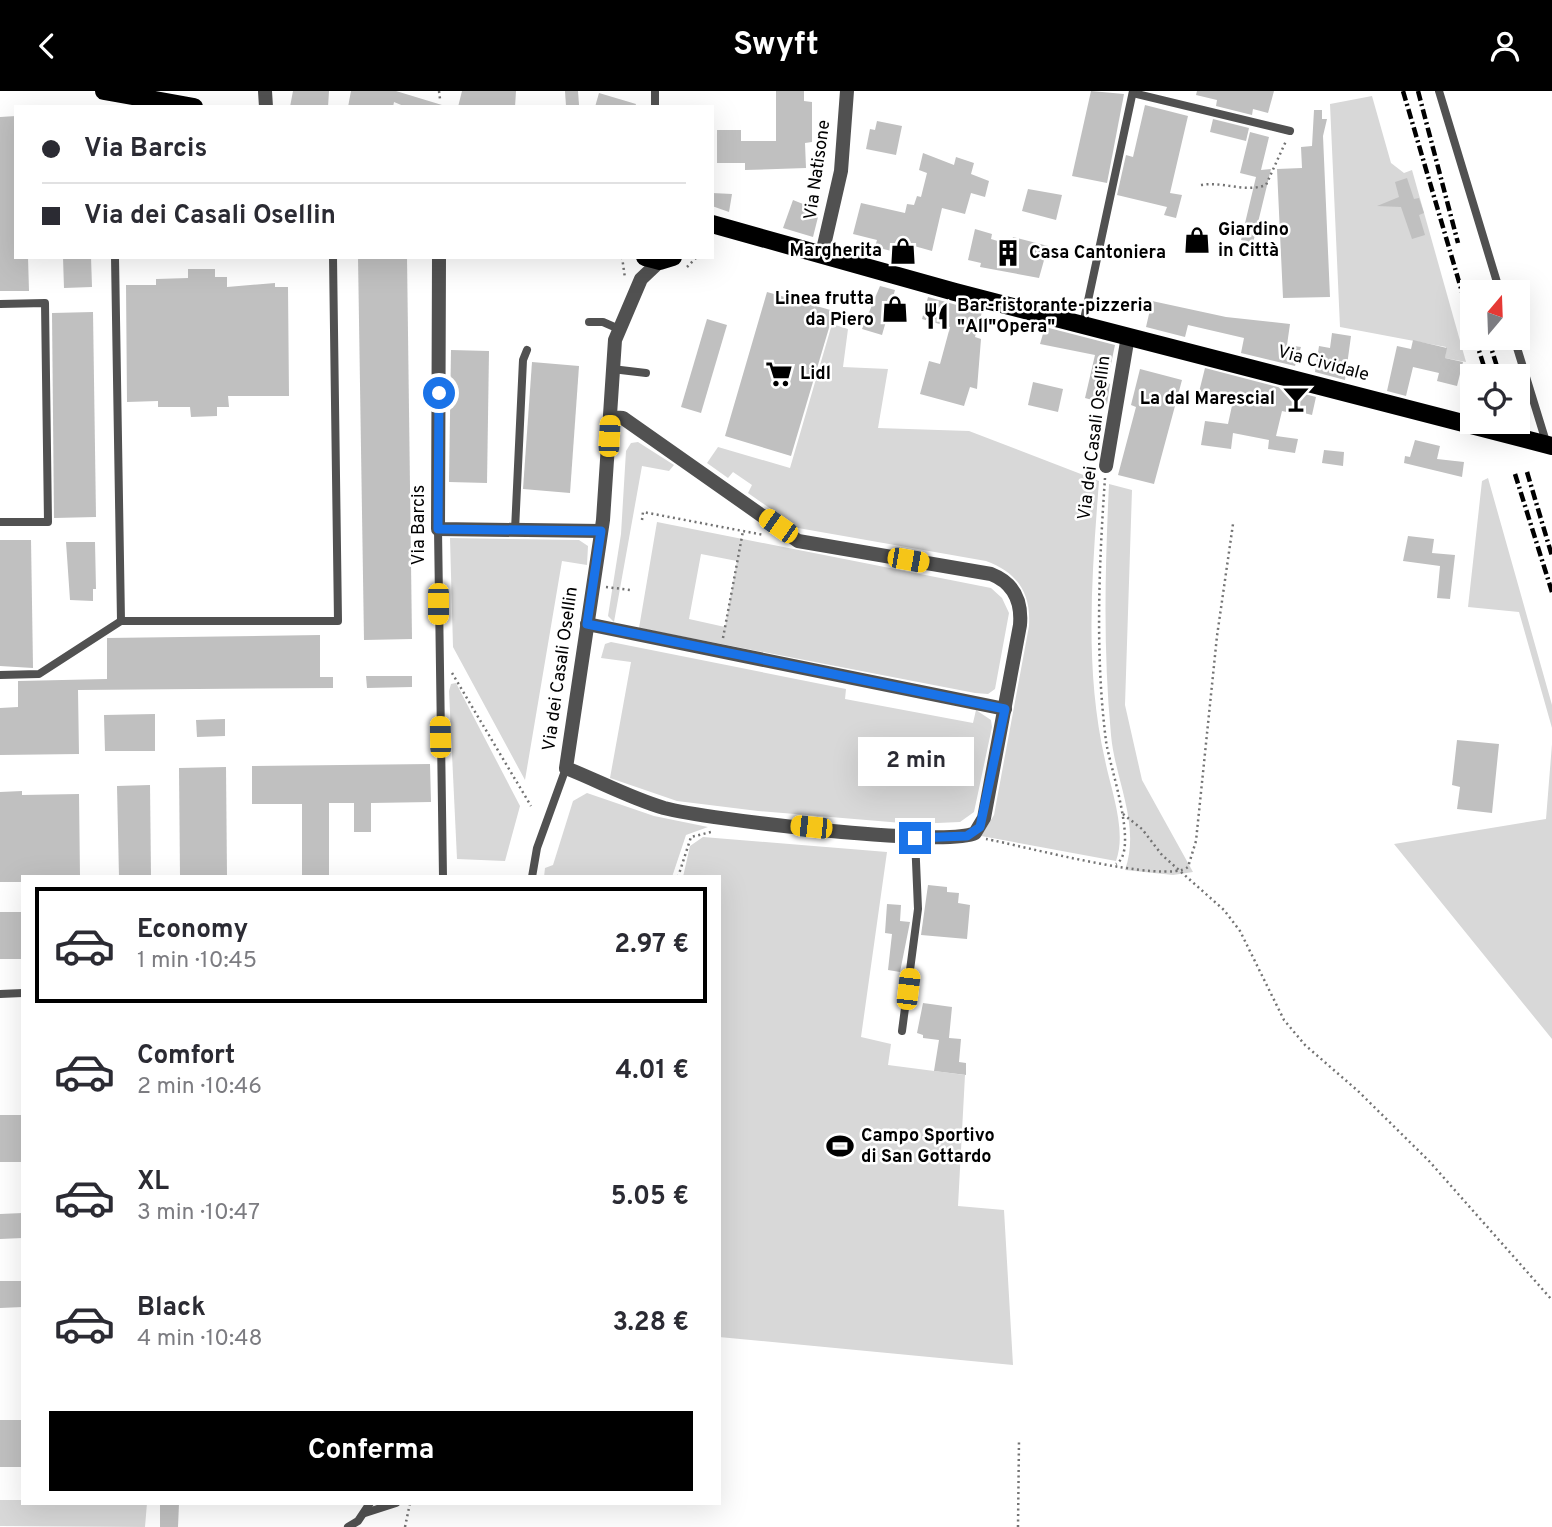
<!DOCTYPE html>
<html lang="it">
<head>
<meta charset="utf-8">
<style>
  body { margin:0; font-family:Overpass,sans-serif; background:#f2f2f3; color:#2b2b33; height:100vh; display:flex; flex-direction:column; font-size:26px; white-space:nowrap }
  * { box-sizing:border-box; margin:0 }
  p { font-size:23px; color:#7c7c81 }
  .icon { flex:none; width:38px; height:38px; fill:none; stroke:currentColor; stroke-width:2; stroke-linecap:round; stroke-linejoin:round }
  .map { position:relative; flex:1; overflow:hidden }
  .panel { position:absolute; left:21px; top:784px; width:700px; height:630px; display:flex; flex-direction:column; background:#fff; border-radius:0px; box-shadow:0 7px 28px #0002 }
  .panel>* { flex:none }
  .guide { position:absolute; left:14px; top:14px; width:700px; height:154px; border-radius:0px; box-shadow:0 7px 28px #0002; display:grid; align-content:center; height:154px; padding:0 28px; background:#fff }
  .needle { width:46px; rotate:19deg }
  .buttons { position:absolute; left:1460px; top:189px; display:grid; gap:14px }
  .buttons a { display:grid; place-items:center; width:70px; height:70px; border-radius:0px; background:#fff; box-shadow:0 7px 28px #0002; font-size:35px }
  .end { position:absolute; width:32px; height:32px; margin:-16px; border:9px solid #1a73e8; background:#fff; box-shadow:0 0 0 4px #fff }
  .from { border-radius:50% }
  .bubble { position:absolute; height:49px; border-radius:0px; background:#fff; box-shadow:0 7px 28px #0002; font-size:23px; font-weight:700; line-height:49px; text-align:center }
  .car { position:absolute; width:21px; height:42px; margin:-21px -10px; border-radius:9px; box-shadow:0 0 5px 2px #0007; background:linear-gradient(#f5c518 24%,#345 0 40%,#f5c518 0 76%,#345 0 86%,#f5c518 0) }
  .guide b { display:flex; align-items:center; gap:24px; height:66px; font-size:26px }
  .guide b+b { border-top:2px solid #e1e1e2 }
  .guide i { width:18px; height:18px; background:#2b2b33 }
  ul { padding:12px 0 0; list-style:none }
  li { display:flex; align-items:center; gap:21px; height:116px; margin:0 14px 10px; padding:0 14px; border:4px solid transparent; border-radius:0px }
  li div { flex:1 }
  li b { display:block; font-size:26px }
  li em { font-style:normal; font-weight:700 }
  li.selected { border-color:#000 }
  li>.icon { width:63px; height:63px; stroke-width:1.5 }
  .button { display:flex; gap:14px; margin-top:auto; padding:14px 28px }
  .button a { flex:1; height:80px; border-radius:0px; background:#000; color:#fff; font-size:28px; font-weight:700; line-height:80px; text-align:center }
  header { display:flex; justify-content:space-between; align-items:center; height:91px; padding:0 28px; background:#000; color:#fff; font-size:32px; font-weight:700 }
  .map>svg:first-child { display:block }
</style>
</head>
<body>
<header><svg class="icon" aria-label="back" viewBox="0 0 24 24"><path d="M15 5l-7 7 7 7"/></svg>Swyft<svg class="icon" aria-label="person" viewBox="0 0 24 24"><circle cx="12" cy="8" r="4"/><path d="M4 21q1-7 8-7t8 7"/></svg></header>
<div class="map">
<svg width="1552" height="1436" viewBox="0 0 1552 1436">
  <rect width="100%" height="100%" fill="#fff"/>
  <g fill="#d8d8d8" fill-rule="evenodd">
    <polygon points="1372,5 1391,72 1404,82 1412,79 1466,271 1445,267 1446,256 1340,236 1330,13"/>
    <path d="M832 233 848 238 843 276 888 278 878 337 969 340 1099 390C1092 483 1084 577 1105 669 1111 699 1127 740 1116 770L981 745 994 724 1029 535C1031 502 1018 482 986 470L798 437 748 402 752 394 733 381 728 387 707 372 718 356 790 377Z"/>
    <polygon points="638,351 674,374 669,380 642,375 614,531 608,525 621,443 626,360 631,352"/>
    <polygon points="1488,387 1552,614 1552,637 1519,521 1468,516 1482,390"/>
    <path d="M1109 393 1132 399 1125 614 1142 689 1193 781 1173 784 1125 779C1141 734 1115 689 1111 644 1103 560 1105 477 1109 393Z"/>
    <path d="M657 431 991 497 1002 507 1009 522 995 598 988 603 975 602 639 537ZM701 463 737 470 725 536 689 528Z"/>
    <polygon points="450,447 579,449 588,455 587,474 562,470 525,689 453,556"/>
    <polygon points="611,551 846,598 845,608 973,632 976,619 991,629 992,636 974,721 960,731 914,733 758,720 677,710 610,687 631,571 601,567 605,553"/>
    <polygon points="456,592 520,715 505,770 457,768 449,600 451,593"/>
    <polygon points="1552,653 1552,948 1394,753 1546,728"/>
    <polygon points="587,702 654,725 708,736 686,744 672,786 544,786 545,777 553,774 573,710"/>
    <polygon points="703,746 887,761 861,946 891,953 888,974 965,984 958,1115 1004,1119 1013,1274 719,1246 719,786 683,786 690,755"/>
    <polygon points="0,1409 23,1409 23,1412 147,1412 145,1436 0,1435"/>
  </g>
  <g fill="#c0c0c0">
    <polygon points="293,0 329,0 328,16 290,16"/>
    <polygon points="351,0 396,0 442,14 406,16 394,11 393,16 348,16"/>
    <polygon points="462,0 516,0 515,16 458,16"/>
    <polygon points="565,0 578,0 579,14 566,15"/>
    <polygon points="776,0 804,0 804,10 812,11 812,51 805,52 806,77 745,79 745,72 717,72 717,39 741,39 741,50 776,50"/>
    <polygon points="1091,0 1124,3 1107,92 1072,85"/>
    <polygon points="1197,0 1274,0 1268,22 1253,18 1252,24 1216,15 1217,9 1196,4"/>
    <polygon points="599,2 636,13 635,16 595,16"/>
    <polygon points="1145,14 1188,25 1170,102 1182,104 1176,127 1164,124 1167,116 1117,104 1126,64 1133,66"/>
    <polygon points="1314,19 1322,19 1322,28 1327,28 1323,45 1330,206 1283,207 1277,78 1302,77 1301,56 1312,55"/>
    <polygon points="16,25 16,166 28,166 29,200 0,200 0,26"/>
    <polygon points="1213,28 1249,37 1246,50 1210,41"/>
    <polygon points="877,30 902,35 896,64 866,58 870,38 875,39"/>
    <polygon points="1250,41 1269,46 1261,79 1271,78 1253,152 1241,149 1256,86 1240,82"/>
    <polygon points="923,62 954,74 956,66 974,72 971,83 989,90 985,106 971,102 965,123 942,117 932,160 907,153 904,163 875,156 877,149 853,143 861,112 905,122 907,113 914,114 917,105 921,106 927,82 919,79"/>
    <polygon points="1407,87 1414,108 1419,107 1424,122 1419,124 1425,144 1412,148 1401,116 1377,115 1399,106 1395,91"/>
    <polygon points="1028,98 1062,104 1056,129 1022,120"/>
    <polygon points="712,102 732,103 729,121 712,115"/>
    <polygon points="793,109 808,115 806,120 818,126 813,146 783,137"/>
    <polygon points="975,138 992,143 991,148 1011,154 1013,146 1048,155 1039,187 980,176 981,172 968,169"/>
    <polygon points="63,166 91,166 92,196 64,197"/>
    <polygon points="358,166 407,166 412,548 364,549"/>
    <polygon points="188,178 215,178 215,186 227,186 227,196 275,192 275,196 288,196 289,305 228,305 229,316 217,316 217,325 191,326 190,316 158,316 158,310 127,311 126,194 156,194 156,188 188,187"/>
    <polygon points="880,195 895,199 882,244 862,238"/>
    <polygon points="767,201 834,220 791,365 725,345"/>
    <polygon points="928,206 982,221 975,246 981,248 977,298 970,296 964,315 920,303 929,270 940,273 950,236 922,228"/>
    <polygon points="1152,210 1226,226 1290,233 1287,254 1301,256 1295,275 1241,262 1244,247 1188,234 1185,246 1146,236"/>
    <polygon points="93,221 96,426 54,427 52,222"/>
    <polygon points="707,228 727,234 701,322 681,316"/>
    <polygon points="1045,236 1115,254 1107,292 1110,293 1107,313 1085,307 1095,264 1040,253"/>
    <polygon points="1332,242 1351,245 1345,289 1315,281 1319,255 1330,257"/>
    <polygon points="1413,249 1447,257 1445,267 1463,271 1457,295 1437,290 1439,282 1413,276 1406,305 1387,300 1397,255 1411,258"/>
    <polygon points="451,259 489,260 487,392 449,391"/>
    <polygon points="532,271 579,275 570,402 523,398"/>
    <polygon points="1205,277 1316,306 1312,324 1292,319 1291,322 1282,320 1276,345 1298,348 1295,362 1268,358 1269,349 1233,342 1231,358 1201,354 1205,330 1228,333 1233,310 1199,301"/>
    <polygon points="1140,278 1182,289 1154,393 1118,384 1136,316 1131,314"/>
    <polygon points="1033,291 1063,298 1058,321 1028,314"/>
    <polygon points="1415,349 1440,355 1437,368 1464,371 1462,386 1404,372 1405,365 1410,366"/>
    <polygon points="1324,359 1344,361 1343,375 1322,372"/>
    <polygon points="1408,445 1434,448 1432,462 1455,464 1450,508 1437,507 1440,475 1403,470"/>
    <polygon points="0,449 31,449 33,577 0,575"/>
    <polygon points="66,451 95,451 96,498 93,498 93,510 70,509"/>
    <polygon points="320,544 320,586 333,586 333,597 78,599 79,663 0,664 0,617 18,616 18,590 107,588 107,547"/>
    <polygon points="366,585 412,585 412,596 367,597"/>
    <polygon points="155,623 155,660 105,660 104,624"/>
    <polygon points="225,628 225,645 197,646 196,629"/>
    <polygon points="1457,649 1499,653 1492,722 1457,718 1460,696 1452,694"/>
    <polygon points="430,673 431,711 371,712 371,741 354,741 354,712 329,712 329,786 302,786 302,713 252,713 252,675"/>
    <polygon points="226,676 227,786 180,786 179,677"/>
    <polygon points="150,694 151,786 119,786 117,695"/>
    <polygon points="22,700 22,704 79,703 80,786 23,786 23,791 0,791 0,701"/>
    <polygon points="928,794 947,796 947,801 959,802 958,812 970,814 967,848 921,844"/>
    <polygon points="887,813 901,814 900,830 910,831 900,881 888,879 892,843 885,842"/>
    <rect x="0" y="821" width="23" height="47"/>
    <polygon points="923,912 952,916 949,947 961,948 959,971 966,972 966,984 934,980 939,949 923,947 923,944 917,942"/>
    <rect x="0" y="1024" width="23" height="47"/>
    <polygon points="23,1122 23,1147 0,1148 0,1123"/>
    <polygon points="0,1190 23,1190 23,1216 0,1217"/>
    <rect x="0" y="1329" width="23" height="47"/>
    <polygon points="160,1412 179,1412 178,1436 160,1436"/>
  </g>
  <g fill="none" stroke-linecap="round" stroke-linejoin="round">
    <g stroke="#737373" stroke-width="2.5" stroke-dasharray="2 3.5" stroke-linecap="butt">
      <polyline points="439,0 440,8"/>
      <path d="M1201 94C1223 90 1244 102 1266 94L1286 50"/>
      <polyline points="622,166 625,187"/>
      <polyline points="687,176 697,166"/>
      <path d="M1105 387C1099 474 1095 564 1106 650 1109 674 1140 760 1116 773"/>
      <polyline points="642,429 643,421 764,444"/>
      <polyline points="606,496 630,499"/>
      <polyline points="723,547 743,440"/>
      <polyline points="452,582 531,715"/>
      <polyline points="1123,723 1142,738 1162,764 1224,819 1240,840 1284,929 1305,954 1358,1000 1429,1070 1552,1209"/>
      <path d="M986 748C1020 754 1166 794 1188 776L1196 750 1217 545 1233 433"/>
      <polyline points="678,786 691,746 711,741"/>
      <polyline points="405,1436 410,1412"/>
      <polyline points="1018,1436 1019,1349"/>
    </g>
    <g stroke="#515151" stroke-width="8">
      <polyline points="655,0 655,16"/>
      <polyline points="1439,0 1500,201"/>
      <polyline points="1133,2 1290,40"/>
      <polyline points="115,166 121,530 338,530 333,166"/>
      <polyline points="0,213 45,212 48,431 0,431"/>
      <polyline points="589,231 603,231 619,238"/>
      <polyline points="1083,233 1133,0"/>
      <polyline points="1514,247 1547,354"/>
      <polyline points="612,278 646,282"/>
      <polyline points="438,438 443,786"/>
      <polyline points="515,439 523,269 527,259"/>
      <polyline points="0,584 39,583 121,530"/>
      <polyline points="532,786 537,757 566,677"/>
      <polyline points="0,903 23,902"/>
      <polyline points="902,940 918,818 915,747"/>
      <polyline points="365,1422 396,1412"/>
      <polyline points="348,1436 358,1430 370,1412"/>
    </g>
    <g stroke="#515151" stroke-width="14">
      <polyline points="265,0 266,16"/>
      <polyline points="822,163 841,80 847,0"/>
      <polyline points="439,166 438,438 601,440"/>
      <path d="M610 326 623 327 798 450 991 483C1014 492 1022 510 1020 534L984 727 975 742C946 757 705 728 664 717 630 707 599 690 566 677L603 429 615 249 641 188 660 170"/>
      <polyline points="1106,375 1128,245"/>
      <polyline points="587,533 1005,618"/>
    </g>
    <g stroke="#000" stroke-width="18">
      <polyline points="104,0 194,16"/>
      <polyline points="712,133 955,201 1552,355"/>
      <polyline points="645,166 660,170 673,166"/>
    </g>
    <g stroke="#000" stroke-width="4.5" stroke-dasharray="10 3.5 2 3.5" stroke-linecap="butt">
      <polyline points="1403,0 1472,235"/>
      <polyline points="1418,0 1458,152"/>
      <polyline points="1475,247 1487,285"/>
      <polyline points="1488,247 1500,285"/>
      <polyline points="1527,381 1552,465"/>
      <polyline points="1515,383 1552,501"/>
    </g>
  </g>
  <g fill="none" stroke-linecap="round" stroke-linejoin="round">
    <polyline stroke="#1a73e8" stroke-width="9" points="439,302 438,438 601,440 587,533 1005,618 980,736 967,745 915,747"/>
  </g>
  <defs>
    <symbol id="shop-bare" viewBox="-9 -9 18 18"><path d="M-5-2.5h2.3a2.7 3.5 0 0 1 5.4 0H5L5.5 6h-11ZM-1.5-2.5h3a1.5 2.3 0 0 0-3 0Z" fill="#000" stroke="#fff" stroke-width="2.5" paint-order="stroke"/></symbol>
    <symbol id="building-bare" viewBox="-9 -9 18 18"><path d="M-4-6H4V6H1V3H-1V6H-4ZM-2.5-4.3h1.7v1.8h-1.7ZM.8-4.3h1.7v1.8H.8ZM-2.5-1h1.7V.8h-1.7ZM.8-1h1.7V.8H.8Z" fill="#000" stroke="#fff" stroke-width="2.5" paint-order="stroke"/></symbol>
    <symbol id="restaurant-bare" viewBox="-9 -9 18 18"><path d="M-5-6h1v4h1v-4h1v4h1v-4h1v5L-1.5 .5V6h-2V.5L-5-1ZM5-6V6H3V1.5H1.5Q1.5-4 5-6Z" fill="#000" stroke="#fff" stroke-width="2.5" paint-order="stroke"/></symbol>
    <symbol id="supermarket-bare" viewBox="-9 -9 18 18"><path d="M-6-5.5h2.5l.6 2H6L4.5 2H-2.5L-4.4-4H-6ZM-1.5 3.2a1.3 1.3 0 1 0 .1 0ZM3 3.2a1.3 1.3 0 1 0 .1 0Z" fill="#000" stroke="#fff" stroke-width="2.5" paint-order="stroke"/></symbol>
    <symbol id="bar-bare" viewBox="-9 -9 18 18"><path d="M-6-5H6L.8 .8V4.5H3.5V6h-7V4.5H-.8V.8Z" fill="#000" stroke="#fff" stroke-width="2.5" paint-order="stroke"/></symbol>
    <symbol id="stadium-bare" viewBox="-9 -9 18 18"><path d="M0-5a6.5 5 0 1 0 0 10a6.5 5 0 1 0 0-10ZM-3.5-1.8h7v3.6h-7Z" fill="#000" stroke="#fff" stroke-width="2.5" paint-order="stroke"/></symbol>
  </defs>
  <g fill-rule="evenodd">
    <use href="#shop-bare" x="1178" y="130" width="38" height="38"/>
    <use href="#shop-bare" x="884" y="141" width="38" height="38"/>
    <use href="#building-bare" x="989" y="143" width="38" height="38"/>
    <use href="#shop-bare" x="876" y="199" width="38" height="38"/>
    <use href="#restaurant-bare" x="917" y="206" width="38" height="38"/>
    <use href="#supermarket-bare" x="760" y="264" width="38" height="38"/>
    <use href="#bar-bare" x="1277" y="289" width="38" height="38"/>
    <use href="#stadium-bare" x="821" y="1036" width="38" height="38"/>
  </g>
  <g text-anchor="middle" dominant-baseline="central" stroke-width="5" stroke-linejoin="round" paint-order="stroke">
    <g font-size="18" fill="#000" stroke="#fff">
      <text transform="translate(818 79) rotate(-82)">Via Natisone</text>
      <text transform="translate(1323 273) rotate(15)">Via Cividale</text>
      <text transform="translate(1095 347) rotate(-83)">Via dei Casali Osellin</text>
      <text transform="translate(419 434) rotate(-90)">Via Barcis</text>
      <text transform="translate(561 578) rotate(-82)">Via dei Casali Osellin</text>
    </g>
    <g font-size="18" font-weight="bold" fill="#000" stroke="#fff" text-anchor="start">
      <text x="1218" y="139">Giardino<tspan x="1218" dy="21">in Città</tspan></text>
      <text x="882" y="160" text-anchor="end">Margherita</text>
      <text x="1029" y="162">Casa Cantoniera</text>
      <text x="874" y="208" text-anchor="end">Linea frutta<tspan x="874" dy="21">da Piero</tspan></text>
      <text x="957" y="215">Bar-ristorante-pizzeria<tspan x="957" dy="21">"All"Opera"</tspan></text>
      <text x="800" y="283">Lidl</text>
      <text x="1275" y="308" text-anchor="end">La dal Marescial</text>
      <text x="861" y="1045">Campo Sportivo<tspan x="861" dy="21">di San Gottardo</tspan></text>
    </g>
  </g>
</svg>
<div class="buttons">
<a><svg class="needle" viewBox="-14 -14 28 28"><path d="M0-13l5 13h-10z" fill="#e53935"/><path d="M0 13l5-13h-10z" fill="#7c7c81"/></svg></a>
<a><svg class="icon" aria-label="locate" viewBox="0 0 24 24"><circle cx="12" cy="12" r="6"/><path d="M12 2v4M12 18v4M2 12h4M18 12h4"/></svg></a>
</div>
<i class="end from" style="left:439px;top:302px"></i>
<i class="end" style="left:915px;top:747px"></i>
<div class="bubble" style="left:858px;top:646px;width:116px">2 min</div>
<i class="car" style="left:609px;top:345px;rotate:3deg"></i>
<i class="car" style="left:778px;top:435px;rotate:305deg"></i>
<i class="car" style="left:908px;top:469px;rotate:100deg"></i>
<i class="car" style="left:438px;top:513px;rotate:180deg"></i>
<i class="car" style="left:440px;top:646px;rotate:359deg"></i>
<i class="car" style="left:811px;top:736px;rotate:276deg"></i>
<i class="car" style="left:908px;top:898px;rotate:7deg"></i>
<div class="guide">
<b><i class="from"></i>Via Barcis</b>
<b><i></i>Via dei Casali Osellin</b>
</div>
<section class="panel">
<ul>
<li class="selected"><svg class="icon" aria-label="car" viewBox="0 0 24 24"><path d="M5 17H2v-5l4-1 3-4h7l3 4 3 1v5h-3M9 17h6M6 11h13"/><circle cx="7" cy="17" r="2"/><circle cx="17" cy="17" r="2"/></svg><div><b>Economy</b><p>1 min · 10:45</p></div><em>2.97 €</em></li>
<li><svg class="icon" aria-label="car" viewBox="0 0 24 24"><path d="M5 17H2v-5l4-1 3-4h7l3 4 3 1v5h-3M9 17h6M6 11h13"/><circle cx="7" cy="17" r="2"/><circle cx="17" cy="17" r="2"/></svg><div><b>Comfort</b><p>2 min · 10:46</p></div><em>4.01 €</em></li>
<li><svg class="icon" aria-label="car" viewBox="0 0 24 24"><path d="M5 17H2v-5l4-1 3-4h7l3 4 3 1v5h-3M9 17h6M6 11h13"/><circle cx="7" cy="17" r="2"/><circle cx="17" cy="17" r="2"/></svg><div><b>XL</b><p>3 min · 10:47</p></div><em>5.05 €</em></li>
<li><svg class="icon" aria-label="car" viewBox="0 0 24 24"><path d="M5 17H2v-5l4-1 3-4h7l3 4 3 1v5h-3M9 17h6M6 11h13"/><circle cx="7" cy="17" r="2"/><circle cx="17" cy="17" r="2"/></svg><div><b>Black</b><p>4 min · 10:48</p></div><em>3.28 €</em></li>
</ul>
<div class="button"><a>Conferma</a></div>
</section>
</div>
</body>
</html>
